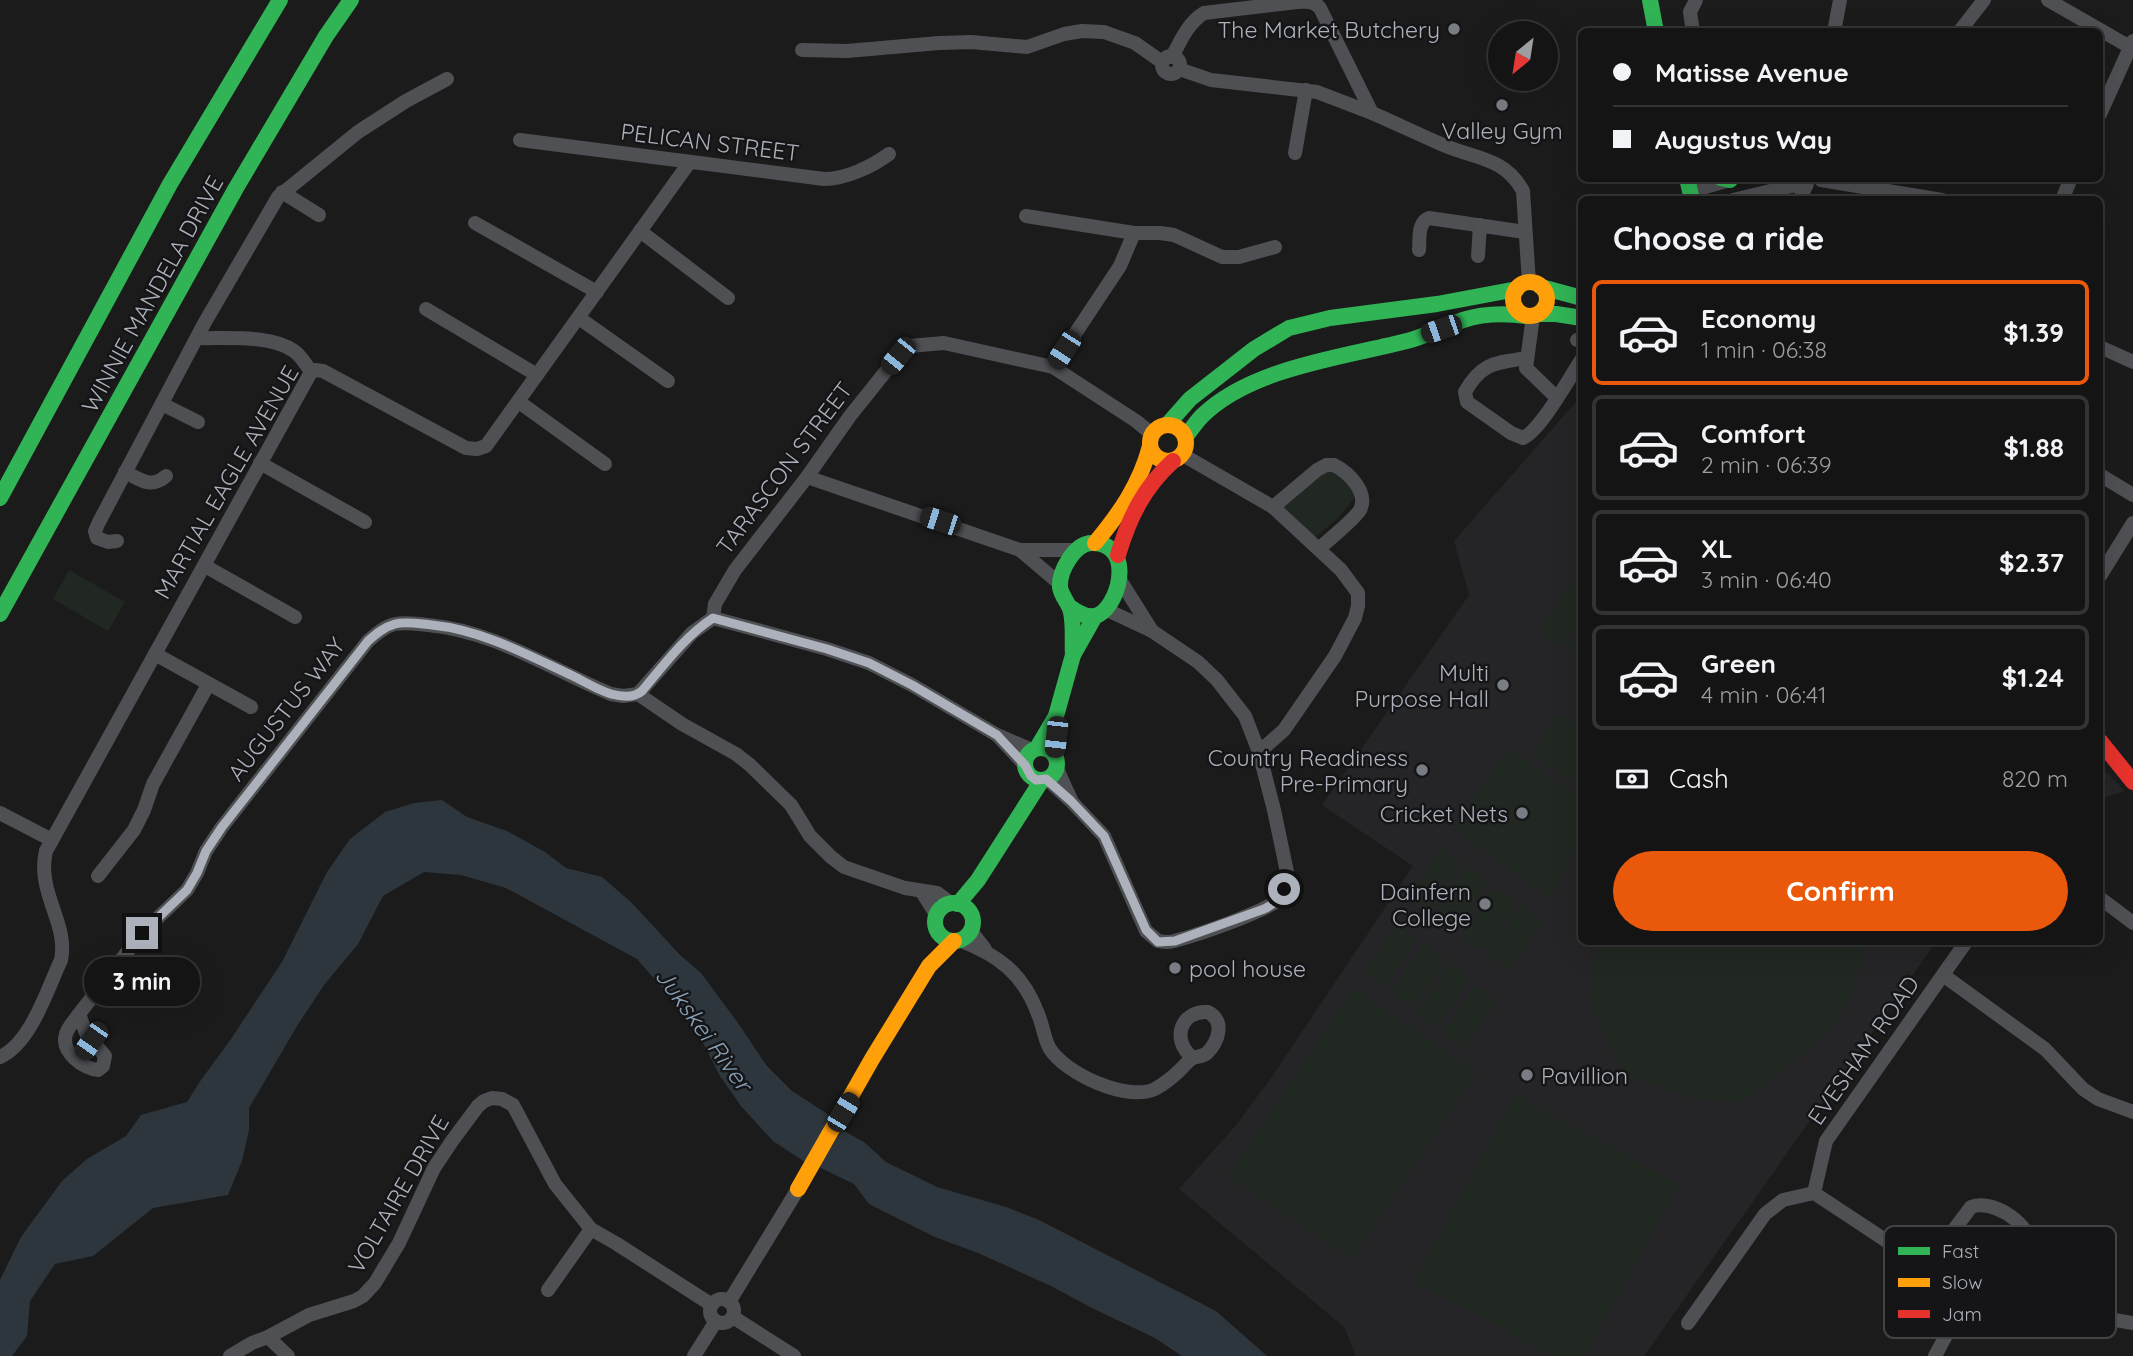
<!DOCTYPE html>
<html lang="en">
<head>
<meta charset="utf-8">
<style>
  body { margin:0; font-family:Quicksand,sans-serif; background:#212122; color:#f1f3f6; height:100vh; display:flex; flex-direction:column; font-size:26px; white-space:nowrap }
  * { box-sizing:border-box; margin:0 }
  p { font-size:23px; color:#9d9ea0 }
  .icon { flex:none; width:38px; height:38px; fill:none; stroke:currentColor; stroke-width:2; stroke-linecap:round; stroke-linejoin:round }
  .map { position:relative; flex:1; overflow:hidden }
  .drawer { position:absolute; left:1578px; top:196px; width:525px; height:749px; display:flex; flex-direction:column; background:#141414; border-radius:10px; box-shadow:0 7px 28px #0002,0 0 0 2px #333334 }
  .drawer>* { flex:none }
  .top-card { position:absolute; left:1578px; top:28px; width:525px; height:154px; border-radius:10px; box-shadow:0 7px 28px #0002,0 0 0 2px #333334; display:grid; align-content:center; height:154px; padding:0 35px; background:#141414 }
  .needle { width:46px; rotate:210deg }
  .fabs { position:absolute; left:1488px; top:21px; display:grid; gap:14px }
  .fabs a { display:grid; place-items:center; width:70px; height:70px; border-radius:50%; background:#141414; box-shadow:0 7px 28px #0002,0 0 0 2px #333334; font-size:35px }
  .end { position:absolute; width:32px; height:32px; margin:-16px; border:9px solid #adb1bb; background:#111; box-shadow:0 0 0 4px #111 }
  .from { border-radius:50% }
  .bubble { position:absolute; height:49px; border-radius:24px; background:#141414; box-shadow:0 7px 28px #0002,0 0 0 2px #333334; font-size:23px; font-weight:700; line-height:49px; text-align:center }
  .car { position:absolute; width:21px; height:42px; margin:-21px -10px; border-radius:9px; box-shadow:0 0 5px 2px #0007; background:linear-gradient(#222 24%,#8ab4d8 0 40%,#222 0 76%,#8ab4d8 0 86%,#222 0) }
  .top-card b { display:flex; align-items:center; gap:24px; height:66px; font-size:26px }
  .top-card b+b { border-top:2px solid #333334 }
  .top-card i { width:18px; height:18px; background:#f1f3f6 }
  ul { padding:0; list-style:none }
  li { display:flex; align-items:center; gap:21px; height:105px; margin:0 14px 10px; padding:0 21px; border:4px solid #333334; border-radius:10px }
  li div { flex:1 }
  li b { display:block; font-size:26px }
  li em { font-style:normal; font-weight:700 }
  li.current { border-color:#ea580c }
  li>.icon { width:63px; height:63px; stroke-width:1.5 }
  h2 { padding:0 35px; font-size:32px; line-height:84px }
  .pay { display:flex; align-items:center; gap:18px; height:77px; padding:0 35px; font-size:26px }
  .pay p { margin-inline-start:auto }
  .action { display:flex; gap:14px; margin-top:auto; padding:14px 35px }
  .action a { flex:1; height:80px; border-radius:42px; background:#ea580c; color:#fff; font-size:28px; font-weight:700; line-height:80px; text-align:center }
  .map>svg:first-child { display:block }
</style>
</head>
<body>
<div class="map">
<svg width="2133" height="1356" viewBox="0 0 2133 1356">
  <rect width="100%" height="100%" fill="#1b1b1b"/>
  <g fill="#252527">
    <polygon points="1582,395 1582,942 1936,942 1644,1356 1356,1356 1344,1327 1179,1189 1237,1124 1271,1078 1413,866 1322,805 1469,595 1454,541"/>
    <polygon points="2100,766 2125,791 2100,799"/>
  </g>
  <g fill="#212822">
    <polygon points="1334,465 1357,495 1337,519 1314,538 1281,505"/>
    <polygon points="69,570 125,602 108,631 53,599"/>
    <polygon points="1572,582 1582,589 1582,616 1563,646 1540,631"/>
    <polygon points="1580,627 1582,629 1582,659 1566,648"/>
    <polygon points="1557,714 1582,729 1582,787 1531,756"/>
    <polygon points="1508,749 1582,799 1582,834 1551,899 1452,828"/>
    <polygon points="1441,849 1463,864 1431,913 1409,898"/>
    <polygon points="1467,867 1489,881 1457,931 1434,916"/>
    <polygon points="1494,887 1517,901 1484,951 1462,936"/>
    <polygon points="1520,905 1543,921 1509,970 1486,954"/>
    <polygon points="1397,925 1418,940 1385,987 1364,972"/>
    <polygon points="1599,942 1861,942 1862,957 1852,996 1831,1029 1774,1078 1739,1103 1684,1097 1623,1072 1589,1000"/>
    <polygon points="1423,943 1446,958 1413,1007 1391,993"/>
    <polygon points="1448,964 1470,978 1438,1027 1416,1013"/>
    <polygon points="1475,985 1497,1001 1464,1049 1441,1033"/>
    <polygon points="1353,989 1477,1072 1352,1259 1227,1176"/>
    <polygon points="1515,1095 1679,1184 1585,1356 1552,1356 1414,1281"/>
  </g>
  <g fill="#2e363d">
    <polygon points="442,800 467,817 507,831 545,852 566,868 602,877 631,902 680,955 701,973 738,1023 766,1065 792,1091 829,1115 811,1166 773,1141 741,1106 720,1076 701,1039 678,1006 637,959 506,888 461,875 424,872 383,896 358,944 324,985 297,1026 249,1108 249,1130 242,1161 228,1195 153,1208 93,1256 55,1264 30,1301 27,1336 12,1356 0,1356 0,1280 21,1237 62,1181 87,1159 126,1136 141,1115 187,1102 201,1080 231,1039 282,962 327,872 350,839 385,812 414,803"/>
    <polygon points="842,1130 864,1142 886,1162 937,1187 1006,1207 1039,1220 1216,1311 1267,1356 1182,1356 1155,1338 1092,1308 1051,1286 978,1253 935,1237 869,1204 854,1184 819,1167"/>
  </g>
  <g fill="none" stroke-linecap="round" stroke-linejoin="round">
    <g stroke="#4f5054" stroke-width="14">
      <polyline points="2048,0 2130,47"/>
      <polyline points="1693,32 1690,12 1696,0"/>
      <polyline points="1834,32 1840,0"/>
      <polyline points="1959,32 1984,0"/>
      <polyline points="802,50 847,51 939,43 971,42 1027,47 1064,34 1082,31 1104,32 1135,43 1162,62"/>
      <circle cx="1171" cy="65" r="9"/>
      <path d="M1172 57C1181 40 1188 23 1204 13L1297 2C1307 2 1313 0 1320 8L1372 113C1395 123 1418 134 1441 144 1473 159 1504 156 1523 191L1529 283"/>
      <polyline points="1179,69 1211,80 1317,92 1372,113"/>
      <polyline points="2100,114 2133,41"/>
      <path d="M520 140 824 179C846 179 871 167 889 154"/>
      <polyline points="1295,153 1306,90"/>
      <polyline points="1821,180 1942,200"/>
      <polyline points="1691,191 1730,180"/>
      <polyline points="282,192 319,215"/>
      <polyline points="1733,200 1804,183"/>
      <polyline points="1799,200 1807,184"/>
      <polyline points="2062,200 2071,178"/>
      <polyline points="1026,216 1134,233 1160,233 1174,235 1222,257 1239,257 1275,247"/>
      <polyline points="475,223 597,292"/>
      <polyline points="640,231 728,298"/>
      <path d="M1419 250C1420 239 1417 223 1429 218L1525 232"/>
      <polyline points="1478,256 1480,225"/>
      <polyline points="426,309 537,375"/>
      <polyline points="1533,316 1526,368 1556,397"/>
      <polyline points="579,318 668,381"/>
      <path d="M197 338C225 339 271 334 294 351 301 356 306 364 311 372"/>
      <polyline points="1577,340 1582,341"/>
      <polyline points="2100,347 2133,362"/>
      <path d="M1526 358C1495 363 1481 363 1465 392L1467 402 1511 433 1523 438C1541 430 1569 378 1582 359"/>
      <polyline points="1053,367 1120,266 1134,233"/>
      <polyline points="519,402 605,464"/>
      <polyline points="162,404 198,422"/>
      <polyline points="1183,455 1273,507 1341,570 1358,593 1358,606 1355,618 1335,656 1284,730 1259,752"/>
      <polyline points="260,463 365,522"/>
      <path d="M125 472C141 480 151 489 166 476"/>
      <polyline points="2100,475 2133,495"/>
      <polyline points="807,477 1020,550 1076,550"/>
      <path d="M1273 507 1317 470 1326 465H1334C1348 472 1369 492 1360 510 1353 521 1329 539 1319 549"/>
      <polyline points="117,541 108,542 97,538 95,531 99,522 205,322 278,197 358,132 406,101 447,79"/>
      <polyline points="1020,550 1060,584"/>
      <polyline points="205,566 295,617"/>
      <polyline points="2100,576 2133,523"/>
      <polyline points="1120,580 1152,631"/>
      <polyline points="713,618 827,649 869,663 912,685 997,735 1032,750"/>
      <polyline points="155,654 251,707"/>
      <polyline points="638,694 692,633 713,618 715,604 735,570 807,477 850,416 898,356 909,346 944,343 1053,367 1136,421 1152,434"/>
      <polyline points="998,736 1025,765"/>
      <polyline points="1057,769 1071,800"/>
      <path d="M1047 779 1071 801 1104 836 1146 931 1158 941C1164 942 1169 943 1174 941 1194 936 1269 911 1280 898 1285 891 1286 881 1287 872L1274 810 1259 752 1245 716 1217 680 1198 662 1152 631 1105 609"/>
      <polyline points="0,813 52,840"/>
      <polyline points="98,876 134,830 144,810 153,784 208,685"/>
      <polyline points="922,892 937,916"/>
      <polyline points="2100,898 2133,923"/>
      <polyline points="971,931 985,949"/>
      <path d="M959 940C998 955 1023 973 1038 1014 1043 1025 1044 1039 1050 1049 1066 1074 1127 1102 1155 1089 1164 1084 1174 1076 1181 1069 1184 1066 1189 1060 1193 1058 1198 1056 1202 1057 1207 1053 1219 1041 1225 1021 1208 1012 1181 1010 1170 1040 1193 1058"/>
      <polyline points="1943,975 2045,1049 2083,1089 2098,1099 2133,1112"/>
      <path d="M79 1014C75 1020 68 1027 66 1034 60 1052 84 1069 98 1070L103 1066 105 1056 86 1033 79 1014 142 933 187 890 197 873 206 851 222 827 368 641C376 634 385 626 395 624 406 622 417 624 428 625 495 631 550 669 611 694L623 696 638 694 682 724 736 754 750 765 791 805 810 836 831 857 844 867 905 888 937 893 952 904"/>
      <path d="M0 1057C31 1043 47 990 61 960 69 924 36 892 46 851L311 372 315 370 323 371 466 448 477 449 486 446 689 163"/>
      <polyline points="1814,1193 1926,1267 1964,1294 2133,1323"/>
      <polyline points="1814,1193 1826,1141 1966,942"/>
      <path d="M1926 1267 1971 1207C1992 1199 2026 1221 2030 1242L2018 1304"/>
      <polyline points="548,1290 591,1229"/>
      <circle cx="722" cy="1311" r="12"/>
      <polyline points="729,1302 798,1189"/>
      <polyline points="733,1317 794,1356"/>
      <polyline points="1688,1323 1765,1214 1783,1200 1814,1193"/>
      <polyline points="268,1337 288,1356"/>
      <polyline points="230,1356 252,1343 268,1337 309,1315 354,1301 363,1296 375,1283 399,1243 434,1168 452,1141 478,1106 484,1101 492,1098 502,1099 513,1105 555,1184 591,1229 617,1244 712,1305"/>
      <polyline points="694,1356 716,1321"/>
      <polyline points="1935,1356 1950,1328 1964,1294"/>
    </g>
    <g stroke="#30b455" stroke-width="16">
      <polyline points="1650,0 1656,32"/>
      <polyline points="1687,178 1692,200"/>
      <polyline points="1721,178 1730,180"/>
      <polyline points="1541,287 1582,298"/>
      <polyline points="1539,314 1556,314 1582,318"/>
      <polyline points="1167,425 1190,399 1254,349 1289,328 1330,318 1437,304 1517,289"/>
      <path d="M1185 437C1191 430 1196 422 1202 416 1250 368 1344 357 1407 341 1427 336 1444 326 1463 320 1484 313 1505 313 1527 316"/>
      <polyline points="0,498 170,184 280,0"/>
      <path d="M1070 607C1077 612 1086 618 1095 616 1118 611 1137 544 1093 543 1075 542 1059 571 1060 587 1061 596 1069 603 1071 612 1074 626 1072 641 1073 655"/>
      <polyline points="0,614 236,188 326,36 351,0"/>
      <circle cx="1041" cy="764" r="16"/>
      <polyline points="1037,748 1056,716 1073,655 1095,616"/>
      <circle cx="954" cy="922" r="19"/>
      <polyline points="958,904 978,880 1042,780"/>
    </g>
    <g stroke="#ff9f0a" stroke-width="16">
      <circle cx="1530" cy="299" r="17"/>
      <circle cx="1168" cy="443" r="18"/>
      <path d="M1095 543C1120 513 1140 484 1150 446"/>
      <polyline points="798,1189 872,1059 929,966 954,941"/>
    </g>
    <g stroke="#e5322d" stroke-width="16">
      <path d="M1118 555C1129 518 1144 487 1173 461"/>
      <polyline points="2100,741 2133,782"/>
    </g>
  </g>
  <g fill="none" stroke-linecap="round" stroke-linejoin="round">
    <path stroke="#adb1bb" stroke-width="9" d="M142 933 187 890 197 873 206 851 222 827 368 641C376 634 384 627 395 624 406 621 420 624 432 625 482 630 528 655 573 676 585 682 598 690 611 694 622 697 634 698 642 691 664 665 684 637 713 618L827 649 869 663 912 685 997 735 1025 765 1031 776 1036 780 1046 779 1071 801 1104 836 1146 930 1158 942 1175 941 1264 909C1274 904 1280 899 1284 889"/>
  </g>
  <g fill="#7a7c83" stroke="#151517" stroke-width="2.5">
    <circle cx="1454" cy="29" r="7"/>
    <circle cx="1502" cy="105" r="7"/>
    <circle cx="1503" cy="685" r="7"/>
    <circle cx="1422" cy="770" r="7"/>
    <circle cx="1522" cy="813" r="7"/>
    <circle cx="1485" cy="904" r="7"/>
    <circle cx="1175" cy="968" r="7"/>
    <circle cx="1527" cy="1075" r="7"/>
  </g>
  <g text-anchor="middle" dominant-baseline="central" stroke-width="5" stroke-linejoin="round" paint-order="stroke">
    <g font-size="23" fill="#adb1bb" stroke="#151517" text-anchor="end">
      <text x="1440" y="29">The Market Butchery</text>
      <text x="1502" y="130" text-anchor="middle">Valley Gym</text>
      <text x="1489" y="672">Multi<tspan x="1489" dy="26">Purpose Hall</tspan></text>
      <text x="1408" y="757">Country Readiness<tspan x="1408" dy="26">Pre-Primary</tspan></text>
      <text x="1508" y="813">Cricket Nets</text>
      <text x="1471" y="891">Dainfern<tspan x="1471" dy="26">College</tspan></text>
      <text x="1189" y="968" text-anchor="start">pool house</text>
      <text x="1541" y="1075" text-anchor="start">Pavillion</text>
    </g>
    <g font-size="23" fill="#adb1bb" stroke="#151517">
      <text transform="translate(710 142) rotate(7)">PELICAN STREET</text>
      <text transform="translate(152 294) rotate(-61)">WINNIE MANDELA DRIVE</text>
      <text transform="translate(784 468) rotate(-53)">TARASCON STREET</text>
      <text transform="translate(226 482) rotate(-60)">MARTIAL EAGLE AVENUE</text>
      <text transform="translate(286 709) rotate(-52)">AUGUSTUS WAY</text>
      <text transform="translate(1863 1050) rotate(-55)">EVESHAM ROAD</text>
      <text transform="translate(398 1194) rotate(-60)">VOLTAIRE DRIVE</text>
    </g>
    <g font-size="24" font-style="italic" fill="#869eb4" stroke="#151517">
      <text transform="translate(704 1029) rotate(54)">Jukskei River</text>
    </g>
  </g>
  <rect x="1884" y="1226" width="232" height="112" rx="10" fill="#151517" stroke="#434448" stroke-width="2"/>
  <rect x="1898" y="1247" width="32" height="8" fill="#30b455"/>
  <rect x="1898" y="1278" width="32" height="9" fill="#ff9f0a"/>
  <rect x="1898" y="1310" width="32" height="8" fill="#e5322d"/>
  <g font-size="19" fill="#adb1bb">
    <text x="1942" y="1258">Fast</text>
    <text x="1942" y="1289">Slow</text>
    <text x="1942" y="1321">Jam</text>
  </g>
</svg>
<div class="fabs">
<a><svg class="needle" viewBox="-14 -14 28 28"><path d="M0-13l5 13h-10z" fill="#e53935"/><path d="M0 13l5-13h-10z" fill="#9d9ea0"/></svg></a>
</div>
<i class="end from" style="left:1284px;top:889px"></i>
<i class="end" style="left:142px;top:933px"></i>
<div class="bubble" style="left:84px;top:957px;width:116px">3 min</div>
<i class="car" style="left:1441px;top:329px;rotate:251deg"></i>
<i class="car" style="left:1064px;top:350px;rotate:213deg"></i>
<i class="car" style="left:898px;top:356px;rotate:219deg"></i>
<i class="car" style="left:940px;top:521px;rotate:288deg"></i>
<i class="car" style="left:1056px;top:737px;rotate:186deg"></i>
<i class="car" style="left:91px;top:1041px;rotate:215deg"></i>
<i class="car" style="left:843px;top:1112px;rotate:31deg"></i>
<div class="top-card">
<b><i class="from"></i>Matisse Avenue</b>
<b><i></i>Augustus Way</b>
</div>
<section class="drawer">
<h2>Choose a ride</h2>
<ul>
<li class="current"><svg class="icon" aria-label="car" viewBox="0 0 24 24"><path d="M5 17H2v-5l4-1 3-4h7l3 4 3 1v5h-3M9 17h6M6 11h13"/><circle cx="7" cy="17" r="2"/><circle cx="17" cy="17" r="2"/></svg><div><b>Economy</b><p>1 min · 06:38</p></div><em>$1.39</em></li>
<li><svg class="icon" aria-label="car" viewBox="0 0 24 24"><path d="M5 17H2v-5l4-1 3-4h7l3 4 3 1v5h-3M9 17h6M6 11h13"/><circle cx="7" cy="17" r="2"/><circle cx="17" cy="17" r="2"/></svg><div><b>Comfort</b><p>2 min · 06:39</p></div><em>$1.88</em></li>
<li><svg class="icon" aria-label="car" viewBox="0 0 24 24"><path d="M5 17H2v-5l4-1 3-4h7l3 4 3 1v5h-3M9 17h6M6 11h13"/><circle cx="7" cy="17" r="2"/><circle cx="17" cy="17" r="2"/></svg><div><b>XL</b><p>3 min · 06:40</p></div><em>$2.37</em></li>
<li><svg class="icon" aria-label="car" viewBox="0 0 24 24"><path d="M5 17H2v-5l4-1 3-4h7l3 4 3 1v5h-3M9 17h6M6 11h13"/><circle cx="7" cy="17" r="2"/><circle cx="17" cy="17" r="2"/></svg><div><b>Green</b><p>4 min · 06:41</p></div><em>$1.24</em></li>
</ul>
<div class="pay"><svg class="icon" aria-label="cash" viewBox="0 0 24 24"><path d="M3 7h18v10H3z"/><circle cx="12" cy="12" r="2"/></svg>Cash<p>820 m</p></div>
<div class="action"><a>Confirm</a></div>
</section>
</div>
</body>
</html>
